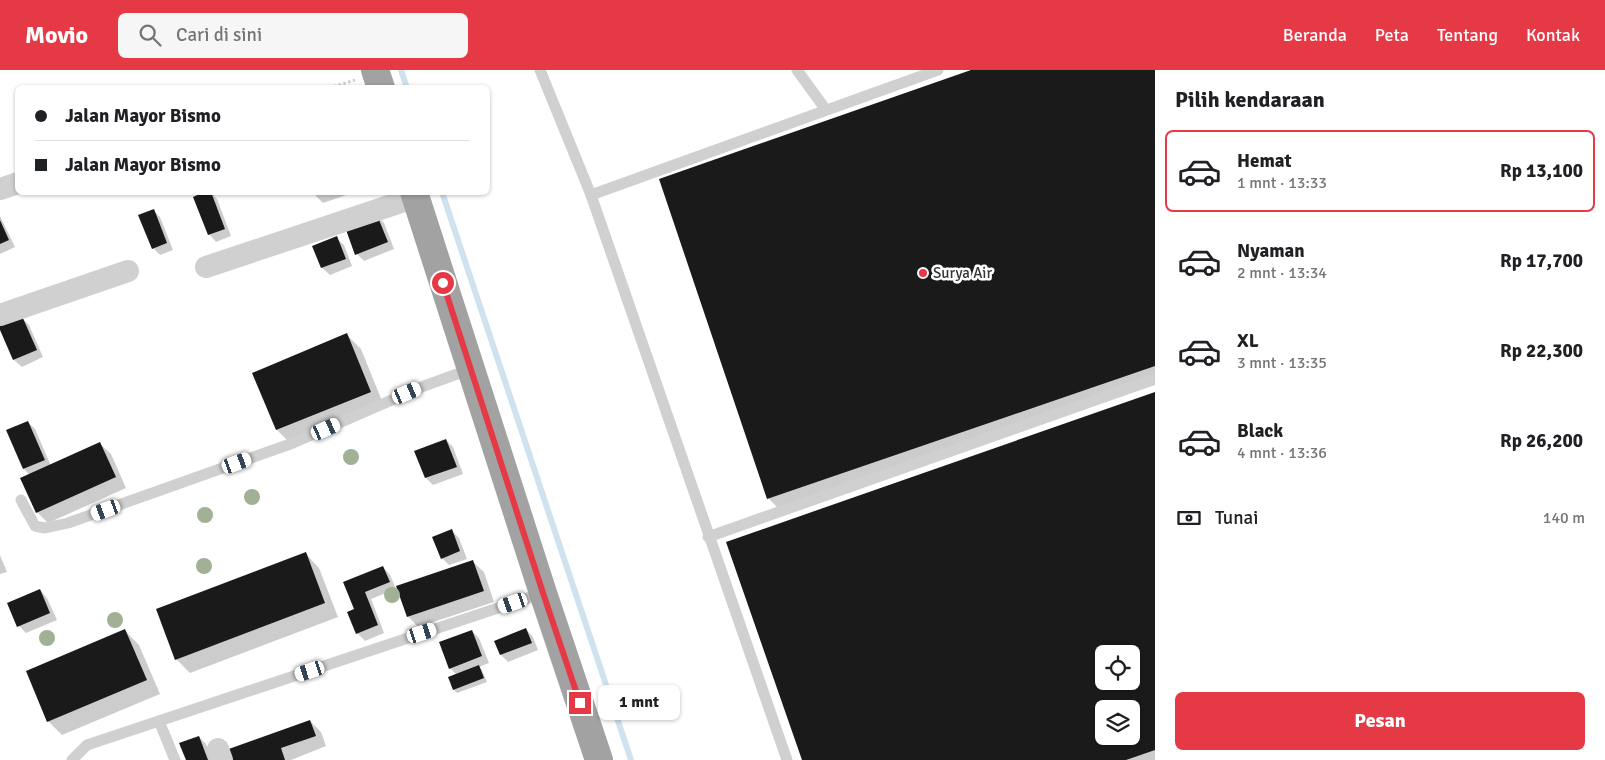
<!DOCTYPE html>
<html lang="id">
<head>
<meta charset="utf-8">
<style>
  body { margin:0; font-family:Signika,sans-serif; background:#f6f6f6; color:#202124; height:100vh; display:flex; flex-direction:column; font-size:19px; white-space:nowrap }
  * { box-sizing:border-box; margin:0 }
  p { font-size:16px; color:#757577 }
  .icon { flex:none; width:28px; height:28px; fill:none; stroke:currentColor; stroke-width:2; stroke-linecap:round; stroke-linejoin:round }
  .map { position:relative; flex:1; overflow:hidden }
  .details { display:flex; flex-direction:column; background:#fff; width:450px }
  .details>* { flex:none }
  .hud { position:absolute; left:15px; top:15px; width:475px; height:110px; border-radius:8px; box-shadow:0 1px 4px #0004; display:grid; align-content:center; height:110px; padding:0 20px; background:#fff }
  .controls { position:absolute; left:1095px; top:575px; display:grid; gap:10px }
  .controls a { display:grid; place-items:center; width:45px; height:45px; border-radius:8px; background:#fff; box-shadow:0 1px 4px #0004; font-size:25px }
  .end { position:absolute; width:22px; height:22px; margin:-11px; border:6px solid #e63946; background:#fff; box-shadow:0 0 0 2px #fff }
  .from { border-radius:50% }
  .bubble { position:absolute; height:35px; border-radius:8px; background:#fff; box-shadow:0 1px 4px #0004; font-size:16px; font-weight:700; line-height:35px; text-align:center }
  .car { position:absolute; width:15px; height:30px; margin:-15px -8px; border-radius:6px; box-shadow:0 0 4px 1px #0007; background:linear-gradient(#fff 24%,#345 0 40%,#fff 0 76%,#345 0 86%,#fff 0) }
  .hud b { display:flex; align-items:center; gap:18px; height:48px; font-size:19px }
  .hud b+b { border-top:1px solid #e0e0e0 }
  .hud i { width:12px; height:12px; background:#202124 }
  ul { padding:0; list-style:none }
  li { display:flex; align-items:center; gap:15px; height:82px; margin:0 10px 8px; padding:0 10px; border:2px solid transparent; border-radius:8px }
  li div { flex:1 }
  li b { display:block; font-size:19px }
  li em { font-style:normal; font-weight:700 }
  li.selected { border-color:#e63946 }
  li>.icon { width:45px; height:45px; stroke-width:1.5 }
  h2 { padding:0 20px; font-size:22px; line-height:60px }
  .pay { display:flex; align-items:center; gap:12px; height:55px; padding:0 20px; font-size:19px }
  .pay p { margin-inline-start:auto }
  .action { display:flex; gap:10px; margin-top:auto; padding:10px 20px }
  .action a { flex:1; height:58px; border-radius:8px; background:#e63946; color:#fff; font-size:20px; font-weight:700; line-height:58px; text-align:center }
  header { display:flex; align-items:center; gap:30px; box-sizing:border-box; height:70px; padding:0 25px; background:#e63946; color:#fff }
  header strong { font-size:24px }
  nav { display:flex; gap:28px; margin-inline-start:auto; font-size:18px }
  .search { width:350px; height:45px; background:#f6f6f6; display:flex; align-items:center; gap:12px; box-sizing:border-box; padding:0 18px; border-radius:8px; color:#757577; font-size:19px }
  main { display:flex; flex:1; min-height:0 }
  .map>svg:first-child { display:block }
</style>
</head>
<body>
<header>
<strong>Movio</strong>
<div class="search"><svg class="icon" aria-label="search" viewBox="0 0 24 24"><circle cx="10" cy="10" r="6"/><path d="M15 15l6 6"/></svg>Cari di sini</div>
<nav><a>Beranda</a><a>Peta</a><a>Tentang</a><a>Kontak</a></nav>
</header>
<main>
<div class="map">
<svg width="1155" height="690" viewBox="0 0 1155 690">
  <rect width="100%" height="100%" fill="#fff"/>
  <g fill="#0003" fill-rule="evenodd">
    <polygon points="975,0 1155,0 1155,315 782,442 768,428"/>
    <polygon points="211,122 217,129 231,166 216,172 209,164"/>
    <polygon points="315,122 355,122 323,133 316,126"/>
    <polygon points="153,140 160,147 173,180 160,185 153,178"/>
    <polygon points="0,146 15,177 0,184"/>
    <polygon points="377,146 384,153 394,179 364,191 357,184"/>
    <polygon points="336,168 344,175 352,196 330,205 322,198 314,176"/>
    <polygon points="21,247 29,255 43,287 22,297 14,290 0,257"/>
    <polygon points="347,265 361,279 384,336 291,374 277,360 254,303"/>
    <path d="M1155 324V690H803ZM1104 584H1131V611H1104ZM1104 639H1131V666H1104Z"/>
    <polygon points="28,352 35,359 51,396 100,374 111,384 126,418 48,453 37,442 22,409 30,405 24,399"/>
    <polygon points="446,370 453,377 463,404 433,415 426,408 416,381"/>
    <polygon points="452,461 459,468 467,489 449,495 442,488"/>
    <polygon points="306,484 319,498 338,547 190,603 176,589"/>
    <polygon points="0,485 7,502 0,504"/>
    <polygon points="473,492 484,502 494,532 418,557 408,546"/>
    <polygon points="383,497 390,505 396,519 371,529 384,563 365,571 357,563 355,540 345,513"/>
    <polygon points="40,520 47,528 57,550 26,563 19,556"/>
    <polygon points="526,559 533,567 538,580 508,592 501,585 496,571"/>
    <polygon points="125,561 139,575 160,624 62,665 48,651"/>
    <polygon points="472,561 479,568 489,593 479,597 482,600 487,612 457,623 454,620 457,605 450,598"/>
    <polygon points="310,651 321,662 326,676 291,690 231,690"/>
    <polygon points="199,667 206,674 212,690 187,690"/>
  </g>
  <g fill="none" stroke-linecap="round" stroke-linejoin="round">
    <g stroke="#cfe2ee" stroke-width="6">
      <polyline points="401,0 407,18"/>
      <polyline points="442,122 631,690"/>
    </g>
  </g>
  <g fill="#1a1a1a" fill-rule="evenodd">
    <polygon points="971,0 1155,0 1155,296 767,429 659,109"/>
    <polygon points="204,122 211,122 225,159 208,165 193,127"/>
    <polygon points="154,139 167,173 152,179 138,145"/>
    <polygon points="377,145 388,172 355,185 345,157"/>
    <polygon points="0,150 9,170 0,174"/>
    <polygon points="337,166 346,189 321,198 312,176"/>
    <polygon points="22,246 37,280 13,290 0,260 0,255"/>
    <polygon points="347,263 371,322 276,360 252,303"/>
    <path d="M1155 322V680L1126 690H802L726 472ZM1104 584H1131V611H1104ZM1104 639H1131V666H1104Z"/>
    <polygon points="28,351 45,390 23,399 6,360"/>
    <polygon points="446,369 457,397 425,408 414,381"/>
    <polygon points="100,372 116,407 36,443 20,408"/>
    <polygon points="452,459 460,481 441,489 432,467"/>
    <polygon points="306,482 325,533 175,590 156,539"/>
    <polygon points="473,490 484,521 407,547 396,516"/>
    <polygon points="383,496 390,512 365,522 378,555 356,564 347,542 354,539 343,512"/>
    <polygon points="40,519 50,543 17,557 7,533"/>
    <polygon points="526,558 532,573 500,585 494,571"/>
    <polygon points="125,559 147,610 47,652 26,601"/>
    <polygon points="472,560 482,586 449,599 439,572"/>
    <polygon points="479,595 484,608 453,620 448,607"/>
    <polygon points="310,650 316,666 281,678 285,690 229,690 226,680"/>
    <polygon points="199,666 208,690 186,690 179,673"/>
  </g>
  <g fill="none" stroke-linecap="round" stroke-linejoin="round">
    <polyline stroke="#cdcdcd" stroke-width="3" stroke-dasharray="2.5 2.5" stroke-linecap="butt" points="329,18 355,10"/>
    <g stroke="#d0d0d0" stroke-width="11">
      <polyline points="540,0 591,125 787,690"/>
      <polyline points="797,0 826,40"/>
      <polyline points="591,125 938,0"/>
      <polyline points="21,430 35,456 45,458 68,453 293,373 424,316 471,299"/>
      <polyline points="708,467 1155,309"/>
      <polyline points="159,651 175,690"/>
      <polyline points="72,690 87,675 543,523"/>
    </g>
    <g stroke="#d0d0d0" stroke-width="22">
      <polyline points="0,119 18,113"/>
      <polyline points="206,197 416,127"/>
      <polyline points="0,245 128,201"/>
      <polyline points="218,679 222,690"/>
    </g>
    <g stroke="#a2a2a2" stroke-width="28">
      <polyline points="375,0 381,18"/>
      <polyline points="414,122 543,523 599,690"/>
    </g>
  </g>
  <g fill="#a2b095">
    <circle cx="351" cy="387" r="8"/>
    <circle cx="252" cy="427" r="8"/>
    <circle cx="205" cy="445" r="8"/>
    <circle cx="204" cy="496" r="8"/>
    <circle cx="392" cy="525" r="8"/>
    <circle cx="115" cy="550" r="8"/>
    <circle cx="47" cy="568" r="8"/>
  </g>
  <g fill="none" stroke-linecap="round" stroke-linejoin="round">
    <polyline stroke="#e63946" stroke-width="6" points="443,213 543,523 580,633"/>
  </g>
  <circle fill="#e63946" stroke="#fff" stroke-width="2" cx="923" cy="203" r="5"/>
  <g text-anchor="middle" dominant-baseline="central" stroke-width="5" stroke-linejoin="round" paint-order="stroke">
    <g font-size="15" fill="#333" stroke="#fff" text-anchor="start">
      <text x="933" y="203">Surya Air</text>
    </g>
  </g>
</svg>
<div class="controls">
<a><svg class="icon" aria-label="locate" viewBox="0 0 24 24"><circle cx="12" cy="12" r="6"/><path d="M12 2v4M12 18v4M2 12h4M18 12h4"/></svg></a>
<a><svg class="icon" aria-label="layers" viewBox="0 0 24 24"><path d="M12 4l9 5-9 5-9-5zM3 14l9 5 9-5"/></svg></a>
</div>
<i class="end from" style="left:443px;top:213px"></i>
<i class="end" style="left:580px;top:633px"></i>
<div class="bubble" style="left:598px;top:615px;width:82px">1 mnt</div>
<i class="car" style="left:407px;top:323px;rotate:67deg"></i>
<i class="car" style="left:326px;top:359px;rotate:66deg"></i>
<i class="car" style="left:237px;top:393px;rotate:70deg"></i>
<i class="car" style="left:106px;top:440px;rotate:250deg"></i>
<i class="car" style="left:513px;top:533px;rotate:251deg"></i>
<i class="car" style="left:422px;top:563px;rotate:72deg"></i>
<i class="car" style="left:310px;top:601px;rotate:252deg"></i>
<div class="hud">
<b><i class="from"></i>Jalan Mayor Bismo</b>
<b><i></i>Jalan Mayor Bismo</b>
</div>
</div>
<section class="details">
<h2>Pilih kendaraan</h2>
<ul>
<li class="selected"><svg class="icon" aria-label="car" viewBox="0 0 24 24"><path d="M5 17H2v-5l4-1 3-4h7l3 4 3 1v5h-3M9 17h6M6 11h13"/><circle cx="7" cy="17" r="2"/><circle cx="17" cy="17" r="2"/></svg><div><b>Hemat</b><p>1 mnt · 13:33</p></div><em>Rp 13,100</em></li>
<li><svg class="icon" aria-label="car" viewBox="0 0 24 24"><path d="M5 17H2v-5l4-1 3-4h7l3 4 3 1v5h-3M9 17h6M6 11h13"/><circle cx="7" cy="17" r="2"/><circle cx="17" cy="17" r="2"/></svg><div><b>Nyaman</b><p>2 mnt · 13:34</p></div><em>Rp 17,700</em></li>
<li><svg class="icon" aria-label="car" viewBox="0 0 24 24"><path d="M5 17H2v-5l4-1 3-4h7l3 4 3 1v5h-3M9 17h6M6 11h13"/><circle cx="7" cy="17" r="2"/><circle cx="17" cy="17" r="2"/></svg><div><b>XL</b><p>3 mnt · 13:35</p></div><em>Rp 22,300</em></li>
<li><svg class="icon" aria-label="car" viewBox="0 0 24 24"><path d="M5 17H2v-5l4-1 3-4h7l3 4 3 1v5h-3M9 17h6M6 11h13"/><circle cx="7" cy="17" r="2"/><circle cx="17" cy="17" r="2"/></svg><div><b>Black</b><p>4 mnt · 13:36</p></div><em>Rp 26,200</em></li>
</ul>
<div class="pay"><svg class="icon" aria-label="cash" viewBox="0 0 24 24"><path d="M3 7h18v10H3z"/><circle cx="12" cy="12" r="2"/></svg>Tunai<p>140 m</p></div>
<div class="action"><a>Pesan</a></div>
</section>
</main>
</body>
</html>
